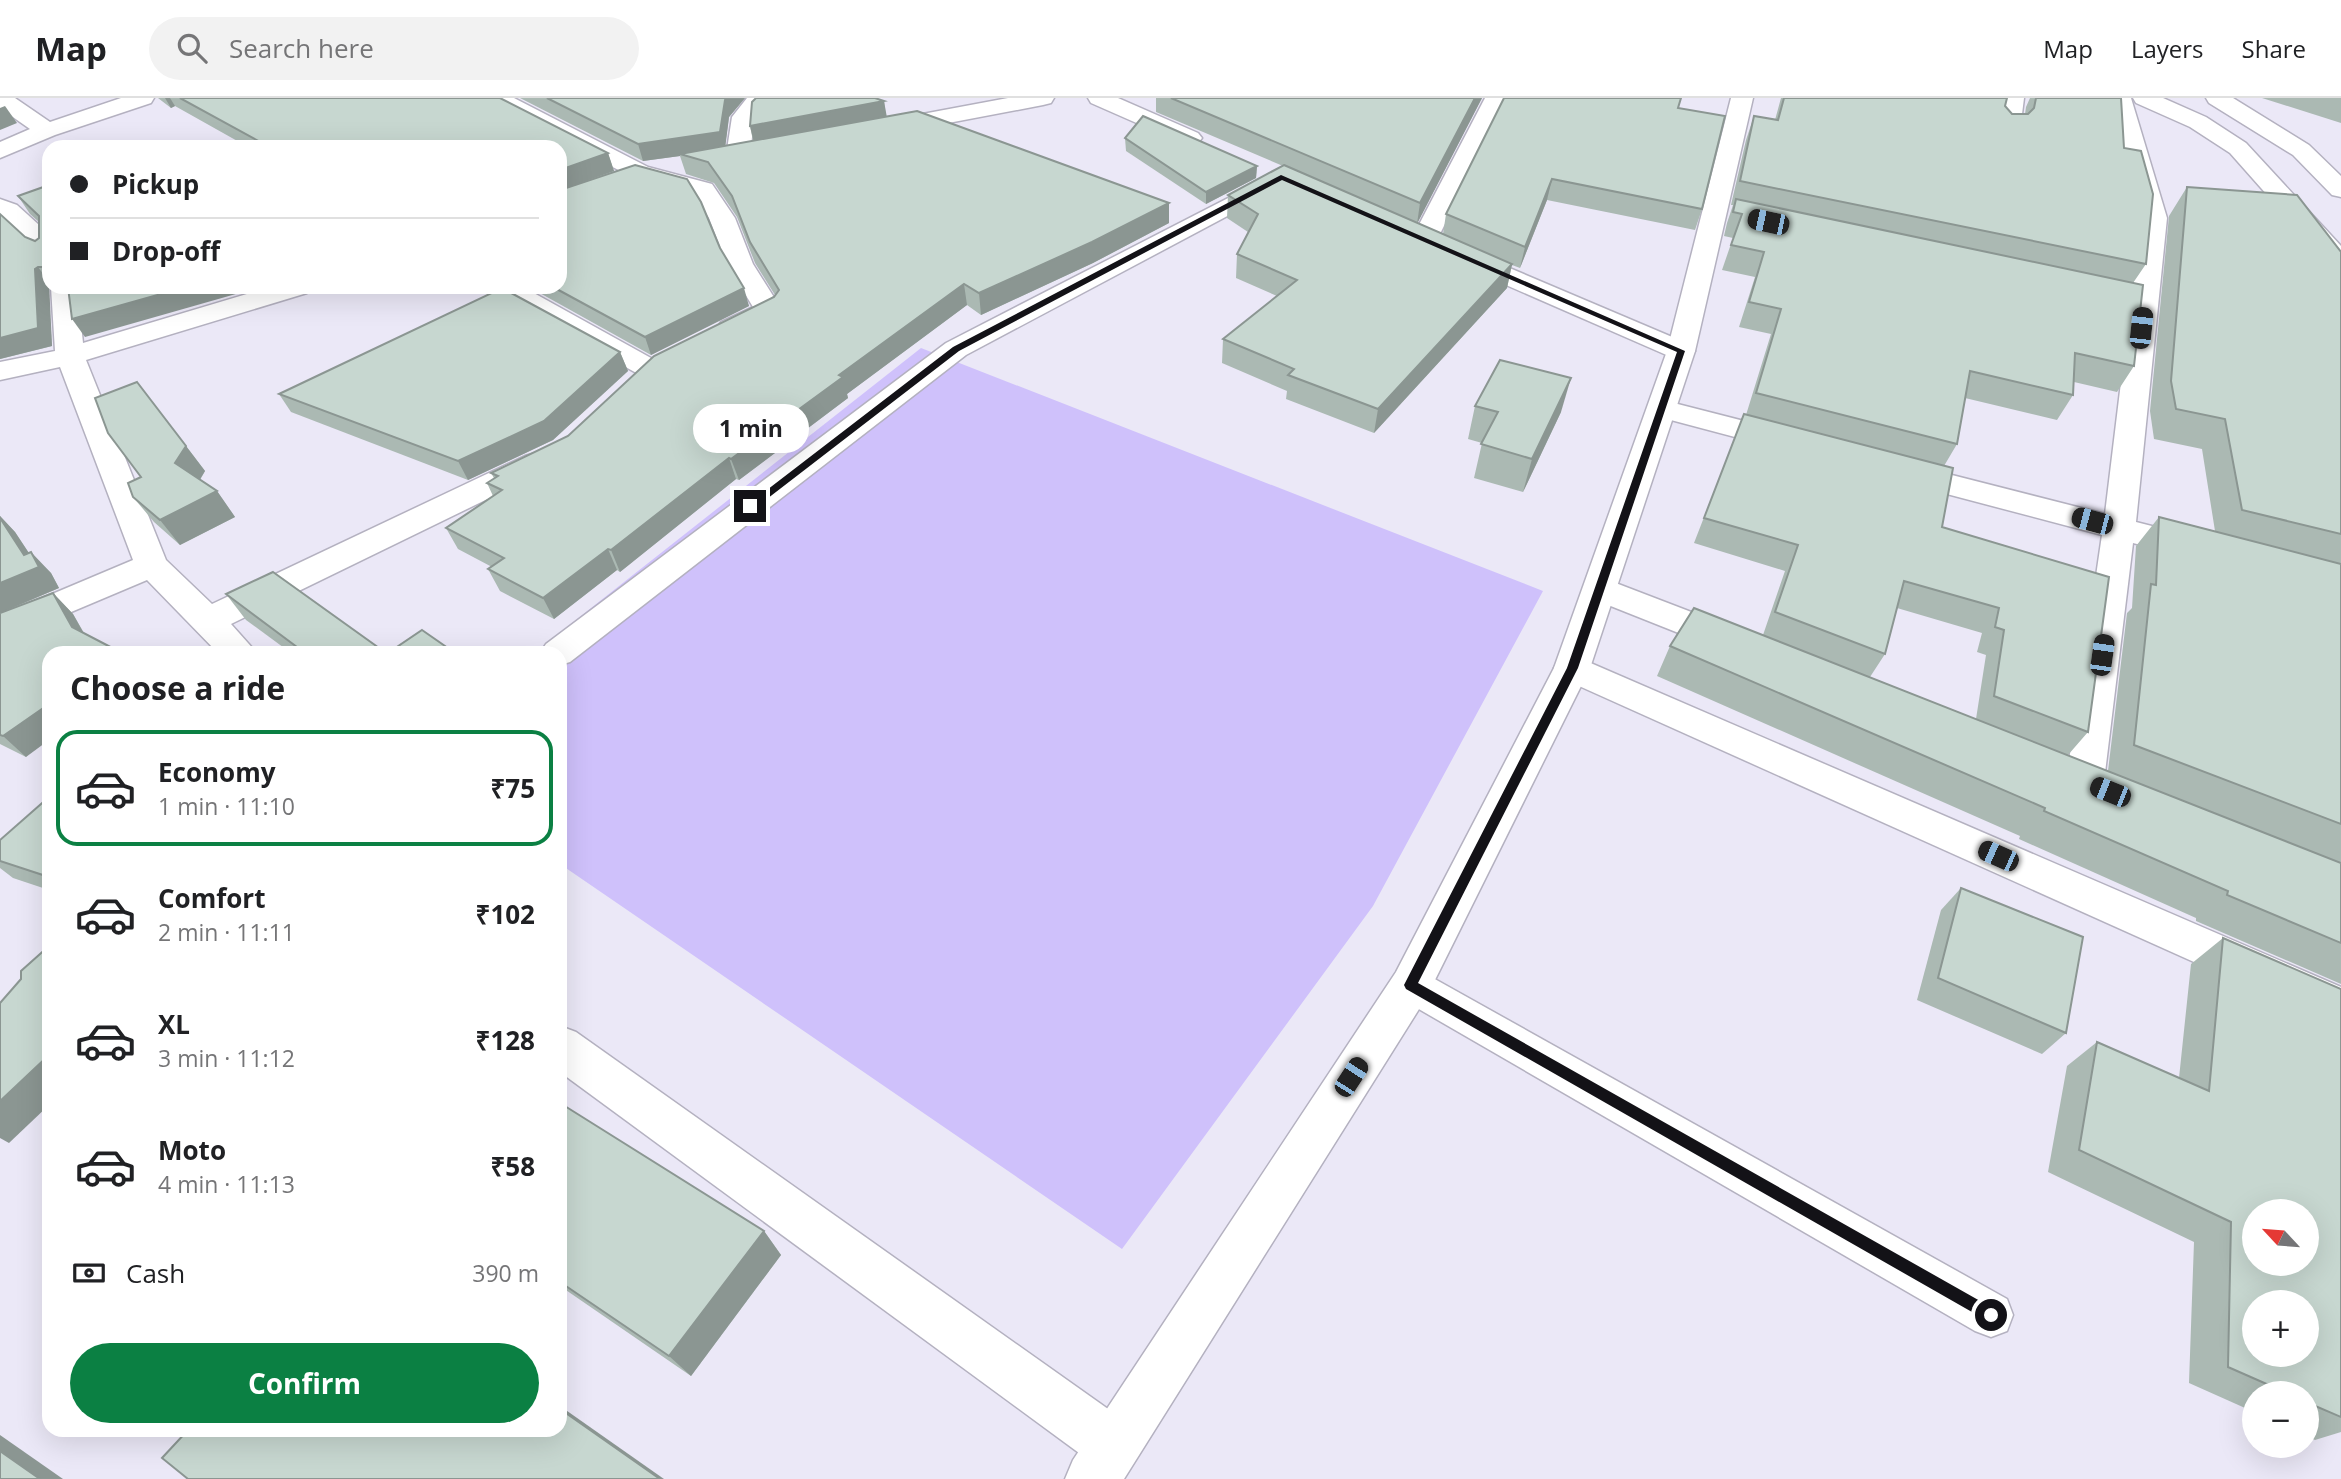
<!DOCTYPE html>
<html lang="en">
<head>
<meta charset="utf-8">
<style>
  body { margin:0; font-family:"Open Sans",sans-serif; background:#f2f2f2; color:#202124; height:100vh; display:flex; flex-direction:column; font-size:26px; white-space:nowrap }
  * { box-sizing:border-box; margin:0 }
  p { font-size:23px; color:#757577 }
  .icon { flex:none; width:38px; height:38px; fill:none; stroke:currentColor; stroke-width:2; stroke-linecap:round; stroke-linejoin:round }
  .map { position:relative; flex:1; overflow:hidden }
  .drawer { position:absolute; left:42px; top:548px; width:525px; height:791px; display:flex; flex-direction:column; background:#fff; border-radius:21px; box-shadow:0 7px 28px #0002 }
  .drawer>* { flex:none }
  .guide { position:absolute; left:42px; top:42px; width:525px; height:154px; border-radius:21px; box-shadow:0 7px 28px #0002; display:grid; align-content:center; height:154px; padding:0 28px; background:#fff }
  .needle { width:46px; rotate:296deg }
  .fabs { position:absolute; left:2242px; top:1101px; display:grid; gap:14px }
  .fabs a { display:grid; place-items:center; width:77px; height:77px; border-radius:50%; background:#fff; box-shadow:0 7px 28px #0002; font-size:35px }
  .end { position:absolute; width:32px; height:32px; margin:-16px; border:9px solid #131217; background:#fff; box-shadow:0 0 0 4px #fff }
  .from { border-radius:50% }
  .bubble { position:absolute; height:49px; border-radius:24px; background:#fff; box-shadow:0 7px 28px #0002; font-size:23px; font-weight:700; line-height:49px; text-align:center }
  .car { position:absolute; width:21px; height:42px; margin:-21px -10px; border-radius:9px; box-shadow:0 0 5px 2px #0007; background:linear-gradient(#222 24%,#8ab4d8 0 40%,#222 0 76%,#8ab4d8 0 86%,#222 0) }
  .guide b { display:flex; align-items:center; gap:24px; height:66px; font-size:26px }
  .guide b+b { border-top:2px solid #e0e0e0 }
  .guide i { width:18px; height:18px; background:#202124 }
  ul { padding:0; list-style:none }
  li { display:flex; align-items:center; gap:21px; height:116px; margin:0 14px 10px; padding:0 14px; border:4px solid transparent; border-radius:21px }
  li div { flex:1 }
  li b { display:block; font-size:26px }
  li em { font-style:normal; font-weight:700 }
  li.current { border-color:#0b8043 }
  li>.icon { width:63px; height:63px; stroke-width:1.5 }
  h2 { padding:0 28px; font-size:32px; line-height:84px }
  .pay { display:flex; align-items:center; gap:18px; height:77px; padding:0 28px; font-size:26px }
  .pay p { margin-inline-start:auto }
  .button { display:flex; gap:14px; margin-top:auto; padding:14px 28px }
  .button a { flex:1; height:80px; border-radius:42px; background:#0b8043; color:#fff; font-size:28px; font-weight:700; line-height:80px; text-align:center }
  header { display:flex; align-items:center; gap:42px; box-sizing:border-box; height:98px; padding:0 35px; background:#fff; border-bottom:2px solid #e0e0e0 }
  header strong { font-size:33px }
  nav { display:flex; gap:38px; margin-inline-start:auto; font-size:24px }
  .search { width:490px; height:63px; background:#f2f2f2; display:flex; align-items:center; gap:18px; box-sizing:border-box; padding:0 24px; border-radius:38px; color:#757577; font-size:26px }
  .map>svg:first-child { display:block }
</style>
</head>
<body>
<header>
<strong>Map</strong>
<div class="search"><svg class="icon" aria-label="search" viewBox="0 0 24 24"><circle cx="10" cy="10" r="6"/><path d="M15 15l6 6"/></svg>Search here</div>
<nav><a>Map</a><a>Layers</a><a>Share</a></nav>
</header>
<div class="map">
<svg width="2341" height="1381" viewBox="0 0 2341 1381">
  <rect width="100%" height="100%" fill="#ebe8f7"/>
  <polygon fill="#cfc1fb" points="921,250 1543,493 1373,808 1122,1151 560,766 560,555 534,555"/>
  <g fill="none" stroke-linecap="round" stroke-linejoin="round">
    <defs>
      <polygon id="lane" points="1411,871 1424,875 2007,1201 2013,1217 2007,1233 1991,1239 1975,1233 1398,899 1392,887 1398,875"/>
      <g id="street">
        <polygon points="0,0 15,0 50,24 121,0 154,0 151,5 55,37 0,60 0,44 30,31 0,10"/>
        <path d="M491 0H514L648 69 712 86 735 120 753 166 782 212C771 227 738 240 721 236L717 230 721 224 753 209 727 166 709 120 694 96 632 79 497 9Z"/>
        <polygon points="747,0 770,0 754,20 750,58 746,63 730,63 726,58 732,19"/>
        <polygon points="1008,0 1054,0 1051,5 1043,7 885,37 877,35 874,30 877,25 885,23"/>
        <polygon points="1088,0 1118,0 1198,35 1202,40 1198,45 1182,45 1091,5"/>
        <polygon points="1485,0 1507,0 1437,142 1433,147 1424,150 1415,147 1411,142"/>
        <polygon points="2002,0 2024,0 2020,32 2016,37 2000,37 1996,32"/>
        <polygon points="2109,0 2131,0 2167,120 2136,424 2207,442 2211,450 2207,458 2195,461 2133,445 2104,683 2099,694 2085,698 2071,694 2066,683 2102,437 1890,381 1885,374 1890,367 1901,364 2105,416 2141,120"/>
        <polygon points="1273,77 1282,79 1285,84 1282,89 966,257 570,564 560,567 560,555 540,555 546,546 946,245"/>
        <polygon points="0,101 17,107 49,136 49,158 40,155 0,118"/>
        <polygon points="1460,149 1691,247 1695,253 1691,259 1681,261 1671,259 1451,163 1447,157 1451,151"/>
        <polygon points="51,189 77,189 83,245 270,189 311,189 307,195 86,262 166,462 212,506 525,358 536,355 547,358 551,365 547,372 231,526 257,555 218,555 147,482 0,544 0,518 133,462 60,269 0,282 0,264 55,253"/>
        <polygon points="494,189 523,189 660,265 664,271 660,277 650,280 640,277 505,202"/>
        <polygon points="1662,302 1799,337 1803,344 1799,351 1788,353 1652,317 1647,311 1652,305"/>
        <polygon points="1600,479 1746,535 1752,544 1746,553 1734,557 1588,499 1583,491 1588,483"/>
        <polygon points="1572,557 2341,889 2341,930 1559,579 1554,570 1559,561"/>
        <polygon points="560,928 576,934 1132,1328 1140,1347 1132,1366 1113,1374 1094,1366 560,974"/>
      </g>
      <g id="secondary">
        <polygon points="1731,0 1753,0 1695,253 1590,570 1426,900 1124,1381 1065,1381 1073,1362 1396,874 1554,570 1667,253"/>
        <polygon points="2133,0 2163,0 2206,19 2246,45 2341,148 2341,172 2332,170 2230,55 2190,29 2136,5"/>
        <polygon points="2206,0 2233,0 2309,47 2341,78 2341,99 2332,97 2293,57 2209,5"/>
      </g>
    </defs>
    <use href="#lane" stroke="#b4b1c0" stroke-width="3"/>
    <use href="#street" stroke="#b4b1c0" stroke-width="3"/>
    <use href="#secondary" stroke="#b4b1c0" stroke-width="3"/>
    <use href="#lane" fill="#fff" fill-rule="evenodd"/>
    <use href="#street" fill="#fff" fill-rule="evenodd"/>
    <use href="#secondary" fill="#fff" fill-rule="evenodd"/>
  </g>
  <g fill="#abb9b3" fill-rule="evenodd">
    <polygon points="158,0 500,0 608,55 614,73 567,90 720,150 749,208 651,257 538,194 536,189 560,189 560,49 248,49 175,8 171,10"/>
    <polygon points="520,0 745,0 729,19 725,48 753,43 750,28 884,3 886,18 1169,105 1169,125 1093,165 981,217 967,207 847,296 848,300 739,382 736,381 620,474 617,472 554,521 500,493 488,471 492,469 458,451 446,430 493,398 487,385 494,380 491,375 568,338 775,197 755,165 737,119 714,85 686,76 680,58 643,63"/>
    <polygon points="1156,0 1482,0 1417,125 1443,136 1446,116 1678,10 1702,111 1695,132 1547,102 1520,170 1512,167 1507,190 1374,335 1286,301 1287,293 1222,265 1223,241 1277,198 1236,180 1237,156 1248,134 1227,120 1228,97 1283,68 1156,14"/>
    <path d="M1781 0H2007L2005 8 2012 16H2025L2026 9 2030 0H2121L2124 50 2146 166 2133 185 2134 268 2117 294 2074 284 2073 297 2057 322 1965 300 1957 346 1944 368 1942 429 2088 634 2068 657 2108 673 2127 515 2132 510 2136 448 2159 419 2215 433 2202 351 2154 341 2150 313 2169 118 2187 89 2341 154V886L2196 823V820L2019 741 2020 738 1657 578 1670 548 1763 537 1785 473 1694 445 1734 342 1744 316 1746 317 1771 236 1739 229 1755 179 1722 172 1733 140 1724 138 1727 125 1733 107H1731L1746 42 1754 18 1775 22ZM1897 510 1982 535 1977 554 1986 557 1976 621 1870 579 1885 556Z"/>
    <polygon points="2262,0 2341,0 2341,25"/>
    <polygon points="1125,40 1257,68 1256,80 1206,106 1126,53"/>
    <polygon points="49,87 48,189 52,248 0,261 0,116 25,139 35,143 39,140 39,124 30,116 18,98"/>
    <polygon points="620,254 628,273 553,342 468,382 291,314 279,296"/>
    <polygon points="1475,308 1561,314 1523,394 1474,380 1482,345 1468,341"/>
    <polygon points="186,348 205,373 200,382 217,393 235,419 180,447 154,424 133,399"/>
    <polygon points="0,418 15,434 29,455 51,475 59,490 1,515 53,495 73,516 84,535 26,659 0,646"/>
    <polygon points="226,496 386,555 291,555 246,522"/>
    <polygon points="49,699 49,792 13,780 0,770 0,742"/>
    <polygon points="1961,790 2066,935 2042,956 1917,902 1941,812"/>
    <polygon points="2223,840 2341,891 2341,1334 2315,1342 2306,1338 2306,1295 2254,1295 2254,1314 2189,1285 2194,1144 2048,1074 2067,968 2097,944 2179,980 2191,866"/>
    <polygon points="560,1005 764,1133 781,1157 691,1278 560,1188"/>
  </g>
  <g fill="#8b9692">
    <polygon points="165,0 170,0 175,8 171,10"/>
    <polygon points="726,0 745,0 729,19 725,51 680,56 680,58 643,63 638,46"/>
    <polygon points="1475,0 1482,0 1417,126 1420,105"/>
    <polygon points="884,3 887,20 754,45 750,28"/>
    <polygon points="5,8 17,25 0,32 0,10"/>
    <polygon points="608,55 614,73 560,92 560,72"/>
    <polygon points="1257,68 1256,80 1206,106 1206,94"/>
    <polygon points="1552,81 1547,102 1520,170 1525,149"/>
    <polygon points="1169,105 1169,125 1093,165 981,217 979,195"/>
    <polygon points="1512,166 1507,190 1374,335 1378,311"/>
    <polygon points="38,169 49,184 52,248 0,261 0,240 35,171"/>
    <polygon points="964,186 967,207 847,296 848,300 739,382 731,361 839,277"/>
    <polygon points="186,189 260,189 85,239 72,221"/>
    <polygon points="744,190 749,208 651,257 645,239"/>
    <polygon points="620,254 628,273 553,342 468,382 458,363"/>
    <polygon points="1571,280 1561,314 1523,394 1532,361"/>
    <polygon points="186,348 205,373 194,391 175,365"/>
    <polygon points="729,360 736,381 620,474 611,452"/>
    <polygon points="217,393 235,419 180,447 160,422"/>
    <polygon points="0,418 15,434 38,469 31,454 51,475 59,490 0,515 0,485 24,457 0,420"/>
    <polygon points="608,451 617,472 554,521 543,500"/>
    <polygon points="53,495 73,516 92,550 72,529"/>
    <polygon points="49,606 49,642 26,659 3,638"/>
    <polygon points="49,957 49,1007 9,1045 0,1040 0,1003"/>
    <polygon points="764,1133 781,1157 691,1278 669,1258"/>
    <polygon points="560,1308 664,1381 660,1381 560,1311"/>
    <polygon points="0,1337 63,1381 40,1381 0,1353"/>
  </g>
  <g fill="#c7d7d0" stroke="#8b9692" stroke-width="2" fill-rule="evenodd">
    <polygon points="180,0 500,0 608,55 560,72 560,49 256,49 264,46"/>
    <polygon points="547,0 726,0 725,2 720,34 638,46"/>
    <polygon points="756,0 875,0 884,3 750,28 752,4"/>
    <polygon points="1171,0 1475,0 1420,105"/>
    <polygon points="1504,0 1681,0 1678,10 1725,18 1702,111 1552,81 1525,149 1446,116"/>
    <polygon points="1784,0 2007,0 2005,8 2012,16 2028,16 2034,10 2036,0 2121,0 2124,50 2141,53 2153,96 2146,166 1740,83 1754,18 1778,22"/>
    <polygon points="917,13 1169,105 1092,144 979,195 964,186 839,277 843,279 731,361 729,360 611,452 608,451 543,500 488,471 504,460 446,430 502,392 487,385 498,378 491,375 568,338 654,258 774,199 779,192 750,144 732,98 708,64 680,56"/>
    <polygon points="1143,18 1257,68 1206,94 1125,40"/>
    <polygon points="635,67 687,81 701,104 720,150 744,190 645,239 553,189 560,189 560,92"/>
    <polygon points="1284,67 1512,166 1378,311 1288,277 1294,271 1223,241 1297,182 1237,156 1258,116 1228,97"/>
    <polygon points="49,87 49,169 38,169 35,171 38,230 0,240 0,116 25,139 35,143 39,140 39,118 18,98"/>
    <polygon points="2187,89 2297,97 2341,154 2341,436 2242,412 2225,321 2176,311 2171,283"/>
    <polygon points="1736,101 2143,187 2134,268 2075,255 2073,297 1970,273 1957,346 1756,295 1781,211 1749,204 1764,154 1731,147 1742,116 1733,114"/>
    <polygon points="68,189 186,189 72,221"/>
    <polygon points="502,190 620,254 544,323 458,363 279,296"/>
    <polygon points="1500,262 1571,280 1532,361 1481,346 1498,314 1475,308"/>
    <polygon points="137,284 186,348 175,365 217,393 160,422 133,399 128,385 141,379 108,335 95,300"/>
    <polygon points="1744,316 1953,370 1942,429 2109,479 2088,634 1994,598 2004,532 1995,529 1999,510 1904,483 1885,556 1775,514 1798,447 1704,420"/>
    <polygon points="2159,419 2341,466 2341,726 2134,647 2151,486 2156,487"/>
    <polygon points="0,420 24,457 31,454 39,469 0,485"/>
    <polygon points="273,474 386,555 305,555 226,496"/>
    <polygon points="53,495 72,529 122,555 49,555 49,606 3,638 0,637 0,515"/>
    <polygon points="1694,510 2341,765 2341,845 2227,797 2228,793 2044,713 2045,710 1670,548"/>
    <polygon points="422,532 455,555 388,555"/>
    <polygon points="49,699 49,779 0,763 0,742"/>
    <polygon points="1961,790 2083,839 2066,935 1938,880"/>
    <path d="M2223 840 2341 891V1319L2306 1304V1295H2287L2228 1269 2231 1124 2079 1052 2097 944 2209 993ZM2254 1113H2306V1166H2254ZM2254 1204H2306V1256H2254Z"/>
    <polygon points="49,848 49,957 0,1003 0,905 21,881 21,873"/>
    <polygon points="560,1005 764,1133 669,1258 560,1184"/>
    <polygon points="560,1311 660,1381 188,1381 162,1360 188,1332 560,1332"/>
    <polygon points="0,1353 40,1381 0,1381"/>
  </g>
  <polygon fill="#131217" points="1281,77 1685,253 1578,570 1418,885 1996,1212 1999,1217 1996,1222 1991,1224 1986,1222 1406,891 1404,887 1567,570 1677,254 1282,82 959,253 754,411 746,408 953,249"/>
</svg>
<div class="fabs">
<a><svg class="needle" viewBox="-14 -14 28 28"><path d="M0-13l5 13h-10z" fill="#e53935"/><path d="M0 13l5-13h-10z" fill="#757577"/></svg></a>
<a>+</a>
<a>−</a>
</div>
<i class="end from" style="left:1991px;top:1217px"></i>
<i class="end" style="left:750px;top:408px"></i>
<div class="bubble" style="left:693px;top:306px;width:116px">1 min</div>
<i class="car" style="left:1768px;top:124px;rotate:282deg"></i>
<i class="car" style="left:2141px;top:230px;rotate:6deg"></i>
<i class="car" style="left:2092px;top:423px;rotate:285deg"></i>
<i class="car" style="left:2102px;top:557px;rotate:8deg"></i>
<i class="car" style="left:2110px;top:694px;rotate:292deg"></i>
<i class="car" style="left:1998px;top:758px;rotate:294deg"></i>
<i class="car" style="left:1351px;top:979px;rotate:33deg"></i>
<div class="guide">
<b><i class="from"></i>Pickup</b>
<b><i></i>Drop-off</b>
</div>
<section class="drawer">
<h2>Choose a ride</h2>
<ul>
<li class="current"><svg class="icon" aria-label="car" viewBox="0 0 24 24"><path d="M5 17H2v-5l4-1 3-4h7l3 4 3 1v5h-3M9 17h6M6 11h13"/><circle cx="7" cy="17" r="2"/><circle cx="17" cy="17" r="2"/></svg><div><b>Economy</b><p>1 min · 11:10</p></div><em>₹75</em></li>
<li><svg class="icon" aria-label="car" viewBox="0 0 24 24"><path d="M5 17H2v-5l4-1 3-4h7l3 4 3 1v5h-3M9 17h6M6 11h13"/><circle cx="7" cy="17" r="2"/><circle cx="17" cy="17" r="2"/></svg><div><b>Comfort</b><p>2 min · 11:11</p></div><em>₹102</em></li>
<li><svg class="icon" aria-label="car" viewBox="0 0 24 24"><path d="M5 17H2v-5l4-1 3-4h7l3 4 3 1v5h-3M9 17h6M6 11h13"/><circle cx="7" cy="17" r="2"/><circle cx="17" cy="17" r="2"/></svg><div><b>XL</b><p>3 min · 11:12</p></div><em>₹128</em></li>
<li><svg class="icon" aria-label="car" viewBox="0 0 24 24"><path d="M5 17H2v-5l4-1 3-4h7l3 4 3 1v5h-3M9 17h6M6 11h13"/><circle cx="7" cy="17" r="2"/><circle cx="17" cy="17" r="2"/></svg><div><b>Moto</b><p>4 min · 11:13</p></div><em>₹58</em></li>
</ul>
<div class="pay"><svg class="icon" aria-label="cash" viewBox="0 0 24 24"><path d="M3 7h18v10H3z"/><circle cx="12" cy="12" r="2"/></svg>Cash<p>390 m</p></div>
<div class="button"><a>Confirm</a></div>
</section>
</div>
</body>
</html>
